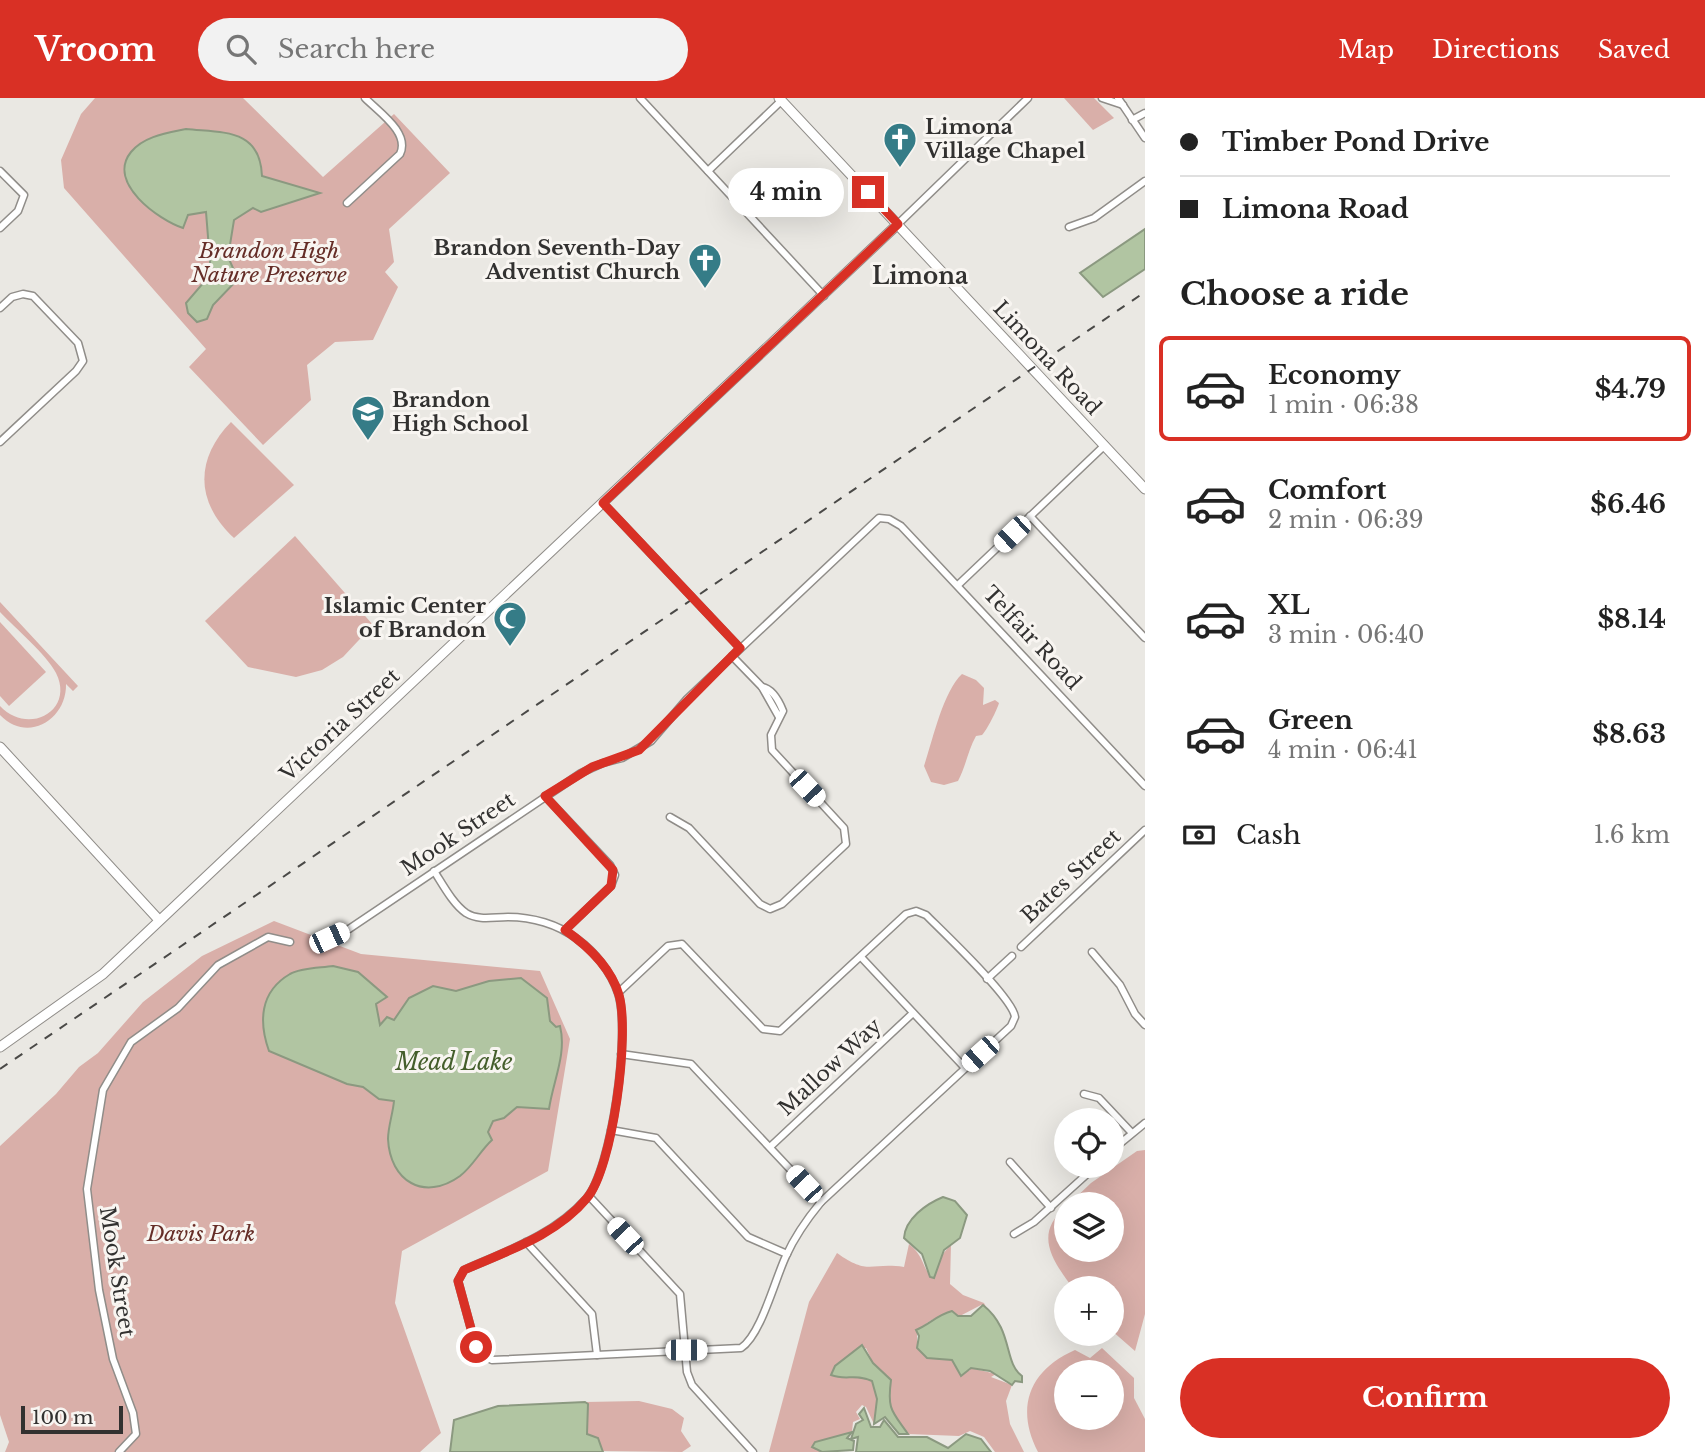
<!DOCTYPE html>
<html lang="en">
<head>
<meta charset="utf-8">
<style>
  body { margin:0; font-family:"Libre Baskerville",serif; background:#f2f2f2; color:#222; height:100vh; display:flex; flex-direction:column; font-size:26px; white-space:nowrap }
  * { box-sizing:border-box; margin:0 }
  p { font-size:23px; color:#767676 }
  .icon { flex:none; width:38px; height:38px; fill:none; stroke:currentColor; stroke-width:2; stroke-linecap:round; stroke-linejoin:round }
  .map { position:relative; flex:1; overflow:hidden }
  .side { display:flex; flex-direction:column; background:#fff; width:560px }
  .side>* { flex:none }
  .guide { display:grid; align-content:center; height:154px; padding:0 35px; background:#fff }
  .controls { position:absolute; left:1054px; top:1010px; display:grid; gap:14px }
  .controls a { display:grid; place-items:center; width:70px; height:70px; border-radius:50%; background:#fff; box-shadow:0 7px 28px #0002; font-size:35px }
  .scale { position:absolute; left:21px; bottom:18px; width:102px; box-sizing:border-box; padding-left:7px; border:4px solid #323130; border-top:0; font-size:19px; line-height:24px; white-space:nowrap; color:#323130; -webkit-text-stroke:5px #f8f5f1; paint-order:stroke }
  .end { position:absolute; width:32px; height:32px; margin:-16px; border:9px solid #d93025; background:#fff; box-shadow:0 0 0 4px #fff }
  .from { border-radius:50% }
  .bubble { position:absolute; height:49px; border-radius:24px; background:#fff; box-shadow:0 7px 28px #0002; font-size:23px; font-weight:700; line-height:49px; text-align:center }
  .car { position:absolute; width:21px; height:42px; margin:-21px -10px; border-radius:9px; box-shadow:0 0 5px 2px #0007; background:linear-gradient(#fff 24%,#345 0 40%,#fff 0 76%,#345 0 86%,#fff 0) }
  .guide b { display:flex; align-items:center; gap:24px; height:66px; font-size:26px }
  .guide b+b { border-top:2px solid #e0e0e0 }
  .guide i { width:18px; height:18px; background:#222 }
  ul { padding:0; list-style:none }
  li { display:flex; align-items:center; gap:21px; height:105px; margin:0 14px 10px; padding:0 21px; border:4px solid transparent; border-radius:10px }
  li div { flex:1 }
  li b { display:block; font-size:26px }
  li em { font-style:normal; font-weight:700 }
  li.selected { border-color:#d93025 }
  li>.icon { width:63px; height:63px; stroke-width:1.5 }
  h2 { padding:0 35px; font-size:32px; line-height:84px }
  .pay { display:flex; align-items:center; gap:18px; height:77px; padding:0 35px; font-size:26px }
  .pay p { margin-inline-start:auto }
  .cta { display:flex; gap:14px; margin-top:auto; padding:14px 35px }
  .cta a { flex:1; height:80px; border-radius:42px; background:#d93025; color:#fff; font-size:28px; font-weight:700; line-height:80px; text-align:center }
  header { display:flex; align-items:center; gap:42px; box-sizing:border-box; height:98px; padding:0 35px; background:#d93025; color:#fff }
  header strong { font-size:33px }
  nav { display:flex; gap:38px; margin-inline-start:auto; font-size:24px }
  .search { width:490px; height:63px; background:#f2f2f2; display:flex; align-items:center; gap:18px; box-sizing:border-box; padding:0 24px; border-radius:38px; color:#767676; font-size:26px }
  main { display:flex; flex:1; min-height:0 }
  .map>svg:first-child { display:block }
</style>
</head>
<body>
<header>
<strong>Vroom</strong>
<div class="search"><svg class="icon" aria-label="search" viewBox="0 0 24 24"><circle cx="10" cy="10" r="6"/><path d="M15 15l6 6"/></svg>Search here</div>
<nav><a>Map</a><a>Directions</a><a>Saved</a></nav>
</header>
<main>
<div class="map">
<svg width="1145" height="1354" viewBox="0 0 1145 1354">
  <rect width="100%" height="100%" fill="#eae8e3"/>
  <g fill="#d9afa9" fill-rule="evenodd">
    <polygon points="95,0 243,0 323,79 394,16 450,75 389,131 394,164 385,174 398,189 373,242 335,244 307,267 311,302 263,347 189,269 206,251 64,90 61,62 81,16"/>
    <polygon points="1064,0 1094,0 1114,20 1093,32"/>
    <path d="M231 324 294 387 234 440C195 404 195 361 231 324Z"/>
    <polygon points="295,438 373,527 343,559 322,572 296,579 248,569 205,523"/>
    <path d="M0 504 78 588 73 593 66 586C67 621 28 646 0 617V608C28 638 75 613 56 575 46 556 16 531 0 514Z"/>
    <polygon points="0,524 46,574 9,608 0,598"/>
    <path d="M962 576 976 582 984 590 983 607 995 602 999 605C997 612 987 632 982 637L976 638C968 652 966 668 958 683L944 687 931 684 924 668C933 641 943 594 962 576Z"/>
    <polygon points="274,823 361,856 540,873 570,941 548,1073 402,1153 395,1205 441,1335 420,1354 5,1354 9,1344 0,1317 0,1048 56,996 79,969 98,955 143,904 202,858"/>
    <path d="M1145 1052V1216L1135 1253 1111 1232V1190H1073C1051 1161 1034 1135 1066 1109V1152H1111V1106H1069L1091 1085 1137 1053Z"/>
    <path d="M909 1146C925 1159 922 1171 933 1180L939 1161 951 1146 950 1186 963 1197 984 1205 986 1209 981 1207 958 1219C943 1214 926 1222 917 1235V1250L927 1260 952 1262 969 1273 971 1270 996 1276 991 1279 1012 1287 1006 1303 1010 1326 1024 1354H995L984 1339 970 1333 959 1338 908 1336C892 1312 888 1313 891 1282L873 1265 866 1250C853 1252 837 1264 832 1277 846 1281 857 1276 872 1283L877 1301 874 1326 866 1309 862 1307 856 1314 860 1321 853 1324 852 1334 815 1344 816 1352 822 1354H769L809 1204 837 1155C869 1178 870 1164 904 1169Z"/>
    <path d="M1102 1250 1134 1280V1300L1145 1321V1354H1038C1015 1310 1029 1272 1075 1252L1090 1260ZM1066 1274H1111V1320H1066Z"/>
    <polygon points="639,1303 672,1311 684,1320 681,1333 691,1348 682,1354 602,1353 598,1340 587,1336 588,1307 585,1304"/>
  </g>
  <g fill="#b1c5a2" stroke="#8b9980" stroke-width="2">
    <path d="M186 31C223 35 260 30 262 78L320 95 261 114 253 110 234 122 228 159 238 181 213 207 207 221 197 224 188 215 186 205 211 176 206 114 188 117 183 130C159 122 106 85 131 54 144 38 167 35 186 31Z"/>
    <polygon points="1145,131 1145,171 1103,199 1080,175"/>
    <path d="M333 868 358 874 387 899 376 906 380 927 387 919 394 922 409 900 433 888 456 893 489 883 521 880 547 900 550 923 556 929 560 928C567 956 553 983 549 1011L517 1009 504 1020 493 1023 488 1034 492 1042C480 1053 473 1068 460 1078 424 1104 390 1083 388 1041 388 1029 393 1015 394 1003L379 1001 363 989 347 986 269 953C259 925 259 894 290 876 301 870 320 870 333 868Z"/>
    <path d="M943 1099 955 1103 967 1117 960 1140 944 1152 934 1180 930 1179 922 1156 904 1140C905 1121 926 1106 943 1099Z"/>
    <path d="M983 1207C1014 1232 1003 1264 1022 1278V1284L1015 1283 1012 1287 990 1273 971 1270 961 1278 952 1262 927 1260 917 1250 919 1238 916 1232C930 1226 937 1217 952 1213L958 1218H971Z"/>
    <path d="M862 1247 873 1265 891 1282C887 1312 892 1313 908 1336H899L885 1319 874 1326 877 1301 872 1283C854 1275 847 1283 831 1277L835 1268Z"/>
    <polygon points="585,1304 588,1306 587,1336 598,1340 603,1354 450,1354 454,1322 498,1308"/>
    <polygon points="864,1310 871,1329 880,1329 884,1322 898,1339 927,1339 948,1350 966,1336 981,1341 991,1354 856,1354 858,1339 851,1341 856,1326 863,1322 859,1316"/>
    <polygon points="852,1334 847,1340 854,1343 853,1352 822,1354 812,1349 815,1344"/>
  </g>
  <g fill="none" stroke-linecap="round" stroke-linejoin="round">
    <defs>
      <g id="street">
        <polyline points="640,0 824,198"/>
        <polyline points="1102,0 1123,7"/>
        <polyline points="1118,0 1145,40"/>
        <polyline points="1132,22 1145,15"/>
        <polyline points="0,73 24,97 18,113 0,130"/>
        <polyline points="708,73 781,3"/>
        <path d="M347 105 400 56C410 35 380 15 365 0"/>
        <polyline points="898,126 1028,0"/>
        <polyline points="1069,129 1094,120 1145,83"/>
        <polyline points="0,210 12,199 23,196 33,198 78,245 83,263 76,273 0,344"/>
        <polyline points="603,405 740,550"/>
        <polyline points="1030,418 1145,540"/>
        <polyline points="958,487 1105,347"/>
        <polyline points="732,558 762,589 779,619"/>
        <polyline points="545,698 610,767 615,777 611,788 565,832"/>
        <path d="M670 719 689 730 760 806 770 811 782 806 846 746 844 730 772 652 771 637 783 613C779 603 773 591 762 589"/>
        <path d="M434 773C443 787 453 806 466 815 479 823 493 819 508 819 532 819 558 826 577 841 595 854 611 874 618 895 631 932 612 1072 586 1101 554 1137 507 1153 464 1172L458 1183 476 1249 480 1256 492 1262 741 1250C761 1237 775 1181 786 1158 795 1138 807 1121 821 1104L1011 928 1015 919C1013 900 943 834 926 817L916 813 906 816 780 933 763 931 682 846 668 848 618 895"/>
        <polyline points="329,840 349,831 581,675 603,665 622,660 651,643 687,601 879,420 889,421 901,428 1145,688"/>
        <polyline points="1021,849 1145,732"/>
        <polyline points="1092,854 1120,887 1135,916 1145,927"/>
        <polyline points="861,859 965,970"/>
        <polyline points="987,881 1012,858"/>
        <polyline points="621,956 691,966 821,1104"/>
        <polyline points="1084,996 1099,1000 1131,1034"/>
        <polyline points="611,1032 656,1040 748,1139 787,1156"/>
        <polyline points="770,1049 913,915"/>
        <polyline points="1111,1053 1145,1025"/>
        <polyline points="1010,1064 1051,1110"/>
        <polyline points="589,1098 680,1196 687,1274 692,1287 753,1354"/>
        <polyline points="1014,1136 1034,1124 1096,1068"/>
        <polyline points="526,1144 592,1216 597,1257"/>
        <polyline points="119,1354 136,1336 133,1315 113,1261 99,1192 87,1091 103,992 131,944 178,910 218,867 268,839 290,844"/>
      </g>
      <g id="secondary">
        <polyline points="779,0 1145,391"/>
        <polyline points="0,649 159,822"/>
        <polyline points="0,949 103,876 898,126"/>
      </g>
    </defs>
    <use href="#street" stroke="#908d89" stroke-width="9"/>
    <use href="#secondary" stroke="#908d89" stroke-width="11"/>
    <use href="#street" stroke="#fff" stroke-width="6"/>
    <use href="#secondary" stroke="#fff" stroke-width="9"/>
    <polyline stroke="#4a4947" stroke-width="2" stroke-dasharray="9 9" stroke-linecap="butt" points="0,971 1145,194"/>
  </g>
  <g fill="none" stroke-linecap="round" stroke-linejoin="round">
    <path stroke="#d93025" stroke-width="9" d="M476 1249 458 1183 464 1172C507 1153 557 1137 587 1100 613 1069 630 936 619 897 611 870 588 848 565 832L611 788 613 772 545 698 592 669 639 652 740 550 603 405 898 126 868 94"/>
  </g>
  <defs>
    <symbol id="church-pin" viewBox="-11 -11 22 30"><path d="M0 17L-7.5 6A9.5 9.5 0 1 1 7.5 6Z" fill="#357c87" stroke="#f8f5f1"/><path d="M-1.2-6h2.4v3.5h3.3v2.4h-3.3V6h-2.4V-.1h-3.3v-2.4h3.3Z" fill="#fff"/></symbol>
    <symbol id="school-pin" viewBox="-11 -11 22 30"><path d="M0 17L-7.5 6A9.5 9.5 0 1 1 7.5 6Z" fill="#357c87" stroke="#f8f5f1"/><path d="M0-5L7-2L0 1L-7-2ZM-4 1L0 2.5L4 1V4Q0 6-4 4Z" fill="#fff"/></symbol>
    <symbol id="mosque-pin" viewBox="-11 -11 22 30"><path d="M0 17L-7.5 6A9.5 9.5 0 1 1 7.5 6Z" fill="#357c87" stroke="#f8f5f1"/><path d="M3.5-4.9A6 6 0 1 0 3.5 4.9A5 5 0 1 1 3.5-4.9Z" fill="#fff"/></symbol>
  </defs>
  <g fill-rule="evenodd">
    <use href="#church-pin" x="881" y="22" width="38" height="52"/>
    <use href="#church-pin" x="686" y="143" width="38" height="52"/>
    <use href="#school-pin" x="349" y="295" width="38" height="52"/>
    <use href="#mosque-pin" x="491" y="501" width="38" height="52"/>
  </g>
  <g text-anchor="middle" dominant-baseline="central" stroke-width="6" stroke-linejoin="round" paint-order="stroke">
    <g font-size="21" font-weight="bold" fill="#323130" stroke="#f8f5f1" text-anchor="start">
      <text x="925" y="29">Limona<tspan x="925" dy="24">Village Chapel</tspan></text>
      <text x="680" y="150" text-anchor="end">Brandon Seventh-Day<tspan x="680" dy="24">Adventist Church</tspan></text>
      <text x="392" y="302">Brandon<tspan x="392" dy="24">High School</tspan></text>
      <text x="486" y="508" text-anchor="end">Islamic Center<tspan x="486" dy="24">of Brandon</tspan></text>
    </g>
    <g font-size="21" font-style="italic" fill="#652d27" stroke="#f8f5f1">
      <text x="269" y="153">Brandon High<tspan x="269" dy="24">Nature Preserve</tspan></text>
      <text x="201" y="1136">Davis Park</text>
    </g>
    <g font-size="21" fill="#323130" stroke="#f8f5f1">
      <text transform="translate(1047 260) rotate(47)">Limona Road</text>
      <text transform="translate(1032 540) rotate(47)">Telfair Road</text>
      <text transform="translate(340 627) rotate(-43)">Victoria Street</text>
      <text transform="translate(458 736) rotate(-34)">Mook Street</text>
      <text transform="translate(1071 778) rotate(-43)">Bates Street</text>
      <text transform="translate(830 969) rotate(-43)">Mallow Way</text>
      <text transform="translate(117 1174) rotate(81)">Mook Street</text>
    </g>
    <g font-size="23" font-weight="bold" fill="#323130" stroke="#f8f5f1">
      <text x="920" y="178">Limona</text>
    </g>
    <g font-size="23" font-style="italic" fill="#445e2b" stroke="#f8f5f1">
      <text x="454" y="964">Mead Lake</text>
    </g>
  </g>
</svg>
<div class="controls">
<a><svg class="icon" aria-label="locate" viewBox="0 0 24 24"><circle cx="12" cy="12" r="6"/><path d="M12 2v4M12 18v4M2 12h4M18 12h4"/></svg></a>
<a><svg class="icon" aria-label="layers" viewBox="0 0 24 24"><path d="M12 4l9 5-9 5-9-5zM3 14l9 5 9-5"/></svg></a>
<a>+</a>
<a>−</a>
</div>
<div class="scale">100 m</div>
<i class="end from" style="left:476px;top:1249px"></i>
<i class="end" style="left:868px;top:94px"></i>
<div class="bubble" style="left:728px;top:70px;width:116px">4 min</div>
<i class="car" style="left:1012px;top:436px;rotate:226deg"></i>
<i class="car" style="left:807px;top:690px;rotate:137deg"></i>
<i class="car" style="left:329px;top:840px;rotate:65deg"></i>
<i class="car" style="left:980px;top:956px;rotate:228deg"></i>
<i class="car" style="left:804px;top:1086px;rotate:317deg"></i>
<i class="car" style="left:625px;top:1138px;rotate:317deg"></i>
<i class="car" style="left:686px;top:1252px;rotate:90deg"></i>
</div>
<section class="side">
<div class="guide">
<b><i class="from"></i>Timber Pond Drive</b>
<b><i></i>Limona Road</b>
</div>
<h2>Choose a ride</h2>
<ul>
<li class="selected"><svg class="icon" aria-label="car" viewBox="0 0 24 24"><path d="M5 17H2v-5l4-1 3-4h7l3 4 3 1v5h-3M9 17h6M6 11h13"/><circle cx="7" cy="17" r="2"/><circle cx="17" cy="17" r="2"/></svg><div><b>Economy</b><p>1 min · 06:38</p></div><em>$4.79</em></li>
<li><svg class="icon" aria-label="car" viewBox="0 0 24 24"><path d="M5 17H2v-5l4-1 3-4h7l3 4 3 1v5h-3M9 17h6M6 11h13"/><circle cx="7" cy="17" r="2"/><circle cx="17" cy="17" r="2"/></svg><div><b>Comfort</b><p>2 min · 06:39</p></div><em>$6.46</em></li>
<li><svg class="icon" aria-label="car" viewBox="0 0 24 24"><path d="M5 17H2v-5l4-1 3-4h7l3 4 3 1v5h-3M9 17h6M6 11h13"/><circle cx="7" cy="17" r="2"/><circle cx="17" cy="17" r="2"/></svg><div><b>XL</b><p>3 min · 06:40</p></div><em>$8.14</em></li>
<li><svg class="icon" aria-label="car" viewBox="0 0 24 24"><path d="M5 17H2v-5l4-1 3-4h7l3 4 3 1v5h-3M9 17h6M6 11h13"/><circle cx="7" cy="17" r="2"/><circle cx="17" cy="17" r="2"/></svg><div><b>Green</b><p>4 min · 06:41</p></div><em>$8.63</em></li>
</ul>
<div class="pay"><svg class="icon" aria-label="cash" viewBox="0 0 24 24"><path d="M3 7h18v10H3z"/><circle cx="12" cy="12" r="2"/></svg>Cash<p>1.6 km</p></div>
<div class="cta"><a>Confirm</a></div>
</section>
</main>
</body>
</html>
